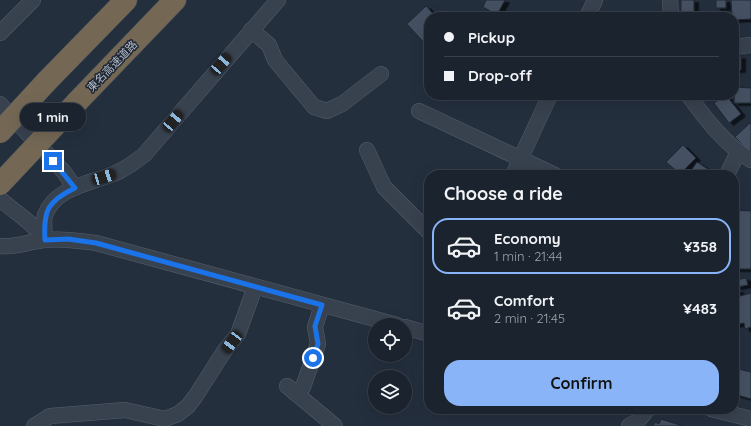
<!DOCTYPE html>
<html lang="en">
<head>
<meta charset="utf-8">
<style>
  body { margin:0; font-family:Quicksand,"Noto Sans JP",sans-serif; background:#242b36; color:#f1f3f6; height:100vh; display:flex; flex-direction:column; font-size:15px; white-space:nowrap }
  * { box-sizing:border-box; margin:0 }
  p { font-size:13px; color:#a0a4aa }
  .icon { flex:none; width:22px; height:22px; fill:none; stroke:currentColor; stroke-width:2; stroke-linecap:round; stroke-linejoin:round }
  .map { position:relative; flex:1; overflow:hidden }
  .drawer { position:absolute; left:424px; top:170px; width:315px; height:244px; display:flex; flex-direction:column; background:#1b232e; border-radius:16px; box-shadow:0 4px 16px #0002,0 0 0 1px #39404a }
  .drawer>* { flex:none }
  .top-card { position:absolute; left:424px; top:12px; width:315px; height:88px; border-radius:16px; box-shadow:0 4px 16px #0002,0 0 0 1px #39404a; display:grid; align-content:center; height:88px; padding:0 20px; background:#1b232e }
  .tools { position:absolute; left:368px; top:318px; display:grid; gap:8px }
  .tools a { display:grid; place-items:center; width:44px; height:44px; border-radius:50%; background:#1b232e; box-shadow:0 4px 16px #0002,0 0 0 1px #39404a; font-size:20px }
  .end { position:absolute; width:18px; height:18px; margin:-9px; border:5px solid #1a73e8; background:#fff; box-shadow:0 0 0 2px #fff }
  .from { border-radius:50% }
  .bubble { position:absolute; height:28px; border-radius:14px; background:#1b232e; box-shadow:0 4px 16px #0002,0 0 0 1px #39404a; font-size:13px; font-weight:700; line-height:28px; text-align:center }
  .car { position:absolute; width:12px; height:24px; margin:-12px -6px; border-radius:5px; box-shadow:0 0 3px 1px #0007; background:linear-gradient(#222 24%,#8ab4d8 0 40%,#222 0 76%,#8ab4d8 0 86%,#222 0) }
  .top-card b { display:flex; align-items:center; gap:14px; height:38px; font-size:15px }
  .top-card b+b { border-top:1px solid #39404a }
  .top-card i { width:10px; height:10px; background:#f1f3f6 }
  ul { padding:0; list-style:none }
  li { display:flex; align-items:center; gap:12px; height:56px; margin:0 8px 6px; padding:0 12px; border:2px solid transparent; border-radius:16px }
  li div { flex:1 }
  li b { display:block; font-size:15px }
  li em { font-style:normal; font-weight:700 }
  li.on { border-color:#8ab4f8 }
  li>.icon { width:36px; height:36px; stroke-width:1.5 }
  h2 { padding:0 20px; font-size:18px; line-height:48px }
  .primary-button { display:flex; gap:8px; margin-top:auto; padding:8px 20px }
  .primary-button a { flex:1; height:46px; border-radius:16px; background:#8ab4f8; color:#111; font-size:16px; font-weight:700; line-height:46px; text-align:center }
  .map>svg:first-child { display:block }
</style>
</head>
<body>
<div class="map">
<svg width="751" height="426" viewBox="0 0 751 426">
  <defs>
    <filter id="shadow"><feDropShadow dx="4.5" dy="2.5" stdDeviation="0" flood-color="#0009"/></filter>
  </defs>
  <rect width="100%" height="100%" fill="#242f3e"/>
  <g fill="#455162" stroke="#1f2835" filter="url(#shadow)">
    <polygon points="486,0 505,0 497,15 483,7"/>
    <rect x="681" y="0" width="13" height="12"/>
    <rect x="716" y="0" width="10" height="8"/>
    <polygon points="731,0 751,0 751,19 734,20 734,17 732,17"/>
    <polygon points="426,6 436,17 429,17 429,48 407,24"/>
    <polygon points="741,56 741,70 734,70 734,57"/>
    <polygon points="735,87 751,88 751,103 734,103"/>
    <polygon points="726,95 741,114 729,123 714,103"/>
    <polygon points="750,123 751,124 751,149 749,151 735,137"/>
    <polygon points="683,145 696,158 680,174 666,162"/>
    <polygon points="697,162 717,175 688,175"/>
    <polygon points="734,210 751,211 751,269 734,269"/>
    <polygon points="746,278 748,285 737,287 735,280"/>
    <polygon points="739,290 740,296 751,293 751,327 745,329 744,323 734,325 734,291"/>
    <polygon points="734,368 751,372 751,399 734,394"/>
    <polygon points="661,419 683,426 653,426 655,422 659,424"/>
  </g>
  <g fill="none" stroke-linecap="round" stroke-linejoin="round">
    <defs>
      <g id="minor">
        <polyline points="670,0 671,17"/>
        <polyline points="587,17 595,0"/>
        <polyline points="251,30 269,45 275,60 314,107 327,111 342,104 381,74"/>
        <polyline points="0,33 33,0"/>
        <polyline points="734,47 751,45"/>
        <path d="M688 95C706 119 725 145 751 160"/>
        <polyline points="0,104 64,172 75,188"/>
        <polyline points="419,111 555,175"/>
        <polyline points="367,150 384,187 429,232"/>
        <polyline points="513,175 550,95"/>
        <polyline points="727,175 738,152"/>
        <path d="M0 199C11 209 24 217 35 228"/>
        <path d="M45 240C45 232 43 222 45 215 56 186 94 183 118 172 128 167 135 162 144 155L278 0"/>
        <path d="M0 246C16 248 30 241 46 240 63 238 80 241 96 243L397 325"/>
        <polyline points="405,327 429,334"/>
        <polyline points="287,386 335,426"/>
        <polyline points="295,393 303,387 318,344 315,327 322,305"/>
        <polyline points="711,409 751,419"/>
        <polyline points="34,426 50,416 125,410 165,419 178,414 188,406 195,397 225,350 238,334 255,287"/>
        <polyline points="629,426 638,421 648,409"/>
      </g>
      <g id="highway">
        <polyline points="47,81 126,0"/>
        <polyline points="77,102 175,0"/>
      </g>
    </defs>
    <use href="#minor" stroke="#565f6c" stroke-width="16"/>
    <use href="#highway" stroke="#434c59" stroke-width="23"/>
    <use href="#minor" stroke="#38414e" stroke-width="15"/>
    <use href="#highway" stroke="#746855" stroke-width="22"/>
    <defs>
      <g id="highway-bridge">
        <polyline points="0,132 47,81"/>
        <polyline points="0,184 77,102"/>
      </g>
    </defs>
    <use href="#highway-bridge" stroke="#434c59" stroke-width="23" stroke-linecap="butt"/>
    <use href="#highway-bridge" stroke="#746855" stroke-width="22"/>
  </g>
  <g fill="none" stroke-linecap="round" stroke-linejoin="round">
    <path stroke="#1a73e8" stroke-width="5" d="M53 161 75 188C48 201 43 210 45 240L68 239 96 243 322 305 315 326 318 344 313 358"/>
  </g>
  <g text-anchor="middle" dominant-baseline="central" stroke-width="3" stroke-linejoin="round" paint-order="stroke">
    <g font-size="11" fill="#b4bcc9" stroke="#1d2633">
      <text transform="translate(112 66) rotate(-46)">東名高速道路</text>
    </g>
  </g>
</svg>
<div class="tools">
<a><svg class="icon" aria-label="locate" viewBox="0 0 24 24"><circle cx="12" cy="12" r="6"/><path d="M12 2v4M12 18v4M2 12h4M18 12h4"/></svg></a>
<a><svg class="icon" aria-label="layers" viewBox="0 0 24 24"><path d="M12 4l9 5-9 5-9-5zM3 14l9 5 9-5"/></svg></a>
</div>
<i class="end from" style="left:313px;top:358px"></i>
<i class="end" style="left:53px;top:161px"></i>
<div class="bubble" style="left:20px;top:103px;width:66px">1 min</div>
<i class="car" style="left:221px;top:64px;rotate:41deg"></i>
<i class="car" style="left:173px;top:121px;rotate:40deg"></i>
<i class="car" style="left:104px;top:177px;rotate:73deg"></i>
<i class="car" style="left:232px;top:342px;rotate:217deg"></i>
<div class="top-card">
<b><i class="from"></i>Pickup</b>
<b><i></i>Drop-off</b>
</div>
<section class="drawer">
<h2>Choose a ride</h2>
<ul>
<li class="on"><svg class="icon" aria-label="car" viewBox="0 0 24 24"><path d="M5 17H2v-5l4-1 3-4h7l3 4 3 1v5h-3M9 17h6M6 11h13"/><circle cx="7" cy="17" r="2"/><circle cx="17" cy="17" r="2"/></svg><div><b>Economy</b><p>1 min · 21:44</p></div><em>¥358</em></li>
<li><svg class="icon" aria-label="car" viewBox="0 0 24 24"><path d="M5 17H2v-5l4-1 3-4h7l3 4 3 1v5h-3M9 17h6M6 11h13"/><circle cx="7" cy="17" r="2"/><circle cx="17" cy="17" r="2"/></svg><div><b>Comfort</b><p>2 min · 21:45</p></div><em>¥483</em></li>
</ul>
<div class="primary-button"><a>Confirm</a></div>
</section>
</div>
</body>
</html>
